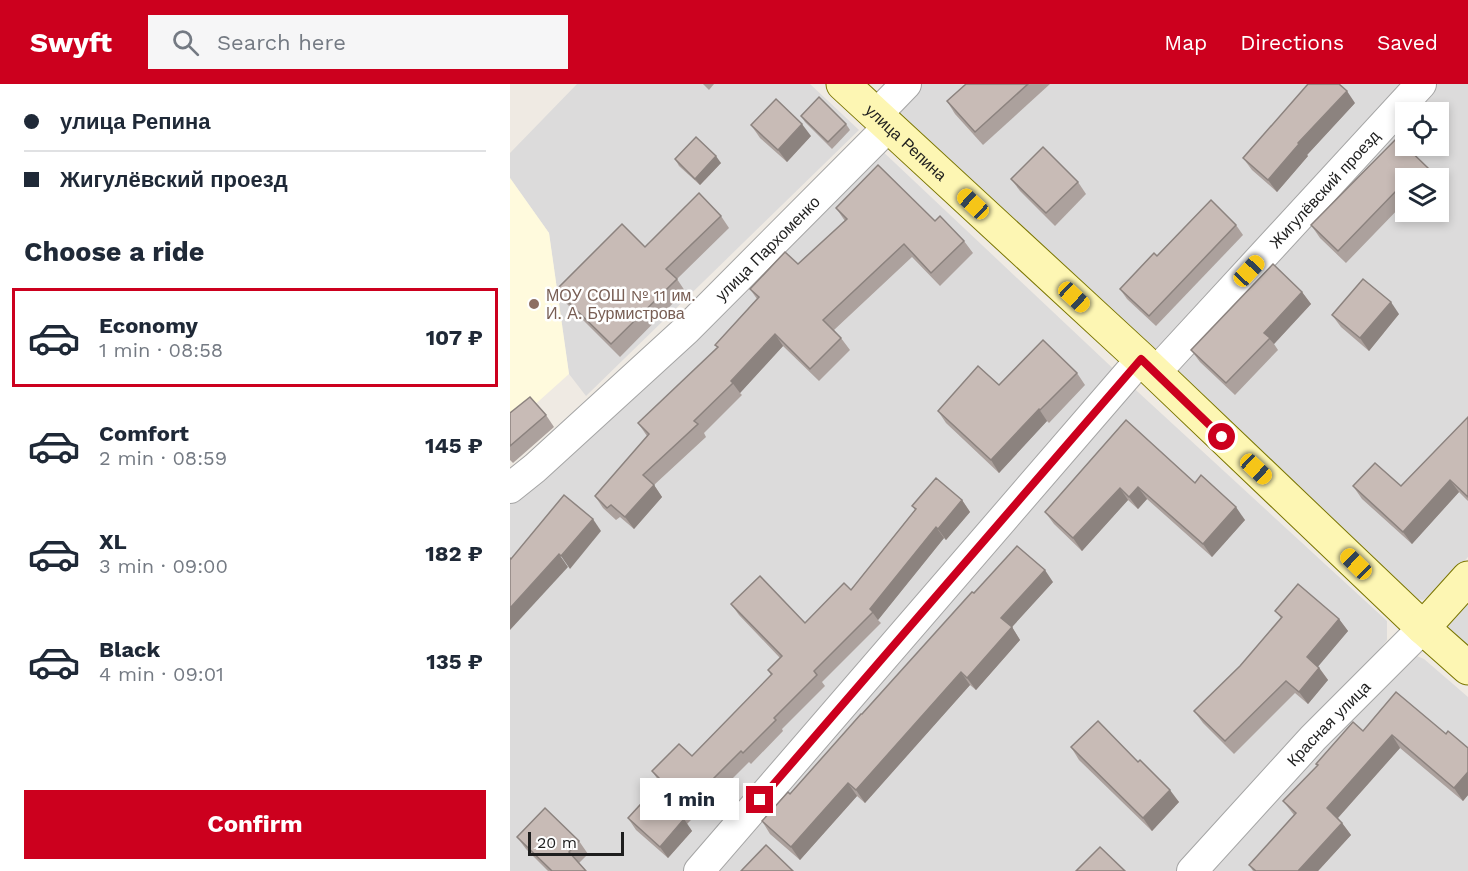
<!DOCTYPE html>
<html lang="en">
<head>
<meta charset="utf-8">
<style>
  body { margin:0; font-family:"Work Sans",sans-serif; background:#f6f6f7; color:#1f2937; height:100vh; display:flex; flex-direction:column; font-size:22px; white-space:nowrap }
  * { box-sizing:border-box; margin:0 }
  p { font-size:20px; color:#747a83 }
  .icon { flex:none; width:33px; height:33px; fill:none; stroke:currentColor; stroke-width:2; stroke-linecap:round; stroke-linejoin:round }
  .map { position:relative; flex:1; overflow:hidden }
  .panel { display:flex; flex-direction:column; background:#fff; width:510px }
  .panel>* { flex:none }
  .banner { display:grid; align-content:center; height:132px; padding:0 24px; background:#fff }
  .buttons { position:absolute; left:885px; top:18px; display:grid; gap:12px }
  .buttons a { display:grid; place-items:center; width:54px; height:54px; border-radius:0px; background:#fff; box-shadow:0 3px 9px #0003; font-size:30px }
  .scale { position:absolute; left:18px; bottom:15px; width:96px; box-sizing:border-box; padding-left:6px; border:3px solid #1e1e1e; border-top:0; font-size:16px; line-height:21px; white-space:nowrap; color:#1e1e1e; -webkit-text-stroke:4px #fff; paint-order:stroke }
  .end { position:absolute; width:27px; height:27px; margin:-14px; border:8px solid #cc001e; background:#fff; box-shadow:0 0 0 3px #fff }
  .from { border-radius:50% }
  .bubble { position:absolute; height:42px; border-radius:0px; background:#fff; box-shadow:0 3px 9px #0003; font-size:20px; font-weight:700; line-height:42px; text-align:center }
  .car { position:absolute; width:18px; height:36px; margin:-18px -9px; border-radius:8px; box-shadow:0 0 4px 2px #0007; background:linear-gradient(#f5c518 24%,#345 0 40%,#f5c518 0 76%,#345 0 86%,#f5c518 0) }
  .banner b { display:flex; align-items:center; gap:21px; height:57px; font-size:22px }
  .banner b+b { border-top:2px solid #e0e1e3 }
  .banner i { width:15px; height:15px; background:#1f2937 }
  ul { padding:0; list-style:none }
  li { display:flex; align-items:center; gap:18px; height:99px; margin:0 12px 9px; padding:0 12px; border:3px solid transparent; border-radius:0px }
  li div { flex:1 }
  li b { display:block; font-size:22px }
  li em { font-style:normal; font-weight:700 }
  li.active { border-color:#cc001e }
  li>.icon { width:54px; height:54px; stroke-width:1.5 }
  h2 { padding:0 24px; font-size:27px; line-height:72px }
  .button { display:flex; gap:12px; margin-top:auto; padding:12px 24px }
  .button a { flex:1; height:69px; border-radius:0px; background:#cc001e; color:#fff; font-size:24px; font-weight:700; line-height:69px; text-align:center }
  header { display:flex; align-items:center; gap:36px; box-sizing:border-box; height:84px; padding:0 30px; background:#cc001e; color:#fff }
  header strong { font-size:28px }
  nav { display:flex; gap:33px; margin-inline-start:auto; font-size:21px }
  .search { width:420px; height:54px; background:#f6f6f7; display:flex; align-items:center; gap:15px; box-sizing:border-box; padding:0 21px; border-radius:0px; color:#747a83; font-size:22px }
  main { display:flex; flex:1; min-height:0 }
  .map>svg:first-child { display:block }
</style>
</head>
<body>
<header>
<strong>Swyft</strong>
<div class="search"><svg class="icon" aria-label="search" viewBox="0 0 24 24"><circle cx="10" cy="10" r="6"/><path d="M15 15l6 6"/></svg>Search here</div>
<nav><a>Map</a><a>Directions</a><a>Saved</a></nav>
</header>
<main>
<section class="panel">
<div class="banner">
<b><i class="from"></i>улица Репина</b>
<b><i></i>Жигулёвский проезд</b>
</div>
<h2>Choose a ride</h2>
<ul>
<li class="active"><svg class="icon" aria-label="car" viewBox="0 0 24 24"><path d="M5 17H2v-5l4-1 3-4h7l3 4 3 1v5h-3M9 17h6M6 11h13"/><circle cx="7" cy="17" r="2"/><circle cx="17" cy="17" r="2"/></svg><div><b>Economy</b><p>1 min · 08:58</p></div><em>107 ₽</em></li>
<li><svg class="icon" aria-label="car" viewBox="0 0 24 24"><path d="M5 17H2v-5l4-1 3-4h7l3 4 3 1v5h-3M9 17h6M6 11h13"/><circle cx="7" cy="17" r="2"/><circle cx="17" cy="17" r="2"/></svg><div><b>Comfort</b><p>2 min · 08:59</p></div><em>145 ₽</em></li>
<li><svg class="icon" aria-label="car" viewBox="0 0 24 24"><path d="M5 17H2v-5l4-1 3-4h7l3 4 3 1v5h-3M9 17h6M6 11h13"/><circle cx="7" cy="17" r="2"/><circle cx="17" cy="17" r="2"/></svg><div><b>XL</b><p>3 min · 09:00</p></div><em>182 ₽</em></li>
<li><svg class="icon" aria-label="car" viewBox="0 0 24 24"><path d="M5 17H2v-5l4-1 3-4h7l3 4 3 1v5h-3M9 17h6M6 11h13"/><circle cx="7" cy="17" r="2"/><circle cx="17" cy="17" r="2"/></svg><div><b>Black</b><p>4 min · 09:01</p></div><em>135 ₽</em></li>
</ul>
<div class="button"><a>Confirm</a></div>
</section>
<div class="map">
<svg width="958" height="787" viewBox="0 0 958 787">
  <rect width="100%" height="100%" fill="#efeae3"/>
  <g fill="#dcdbdb" fill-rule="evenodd">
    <polygon points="67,0 300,0 349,46 76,312 59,290 39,149 0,94 0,69"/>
    <path d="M409 0H958V473L926 509 913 516 899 514 381 32ZM896 28H928V62H896ZM896 94H928V128H896Z"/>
    <polygon points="368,63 628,308 877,537 877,556 863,574 668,787 0,787 0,410"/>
    <polygon points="958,508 958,570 927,543"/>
    <polygon points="907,572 914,575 958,613 958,787 702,787 856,615 896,577"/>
  </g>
  <polygon fill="#fffadd" points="0,94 39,149 59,290 0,343"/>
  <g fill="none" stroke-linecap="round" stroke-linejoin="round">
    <defs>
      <g id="street">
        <polyline points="366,31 396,0"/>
        <path id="s1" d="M645 289 911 0"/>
        <path id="s2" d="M0 404 25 384 176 246 379 42"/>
        <polyline points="189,787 631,275"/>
        <path id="s3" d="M682 787 803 654 913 544"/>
      </g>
      <g id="secondary">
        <path id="s4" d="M333 0 631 275 913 544 958 584"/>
        <polyline points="913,544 958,494"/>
      </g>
    </defs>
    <use href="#street" stroke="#a5a5a5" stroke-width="32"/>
    <use href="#secondary" stroke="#7a7500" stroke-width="35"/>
    <use href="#street" stroke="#fff" stroke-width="30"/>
    <use href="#secondary" stroke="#fdf6b3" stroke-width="33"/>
  </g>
  <g fill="#aca19d">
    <polygon points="193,0 204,0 199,6"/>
    <polygon points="456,0 540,0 473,61 445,30 437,17"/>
    <polygon points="845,19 797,71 798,72 767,108 742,86 733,74"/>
    <polygon points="291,32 336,40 340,46 322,65 295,38"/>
    <polygon points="241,41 301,52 277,78 250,54"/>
    <polygon points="887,54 918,84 926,94 896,94 896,121 894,119 836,179 810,154 801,141"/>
    <polygon points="165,75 211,79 190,101 169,82"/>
    <polygon points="501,95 568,98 576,110 545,142 510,107"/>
    <polygon points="326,124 425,137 454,157 463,169 430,202 402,173 324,246 331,254 340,266 309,297 273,262 230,309 232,311 194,349 196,353 144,401 152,413 124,445 110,433 106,436 93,424 85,412 137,352 128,339 208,264 205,261 247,215 240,205 288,180 335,137"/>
    <polygon points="211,132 219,144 167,195 175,207 110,273 55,218 46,206 135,163"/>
    <polygon points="726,141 733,151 646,242 617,215 610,205 647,172"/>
    <polygon points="792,208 801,220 764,260 768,266 725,311 690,278 681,266"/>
    <polygon points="889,230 859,267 831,243 822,231"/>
    <polygon points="567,289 575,301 539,339 537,337 489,389 436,339 428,327 489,301"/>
    <polygon points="0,329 36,331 44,343 3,379 0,376"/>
    <polygon points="958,333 958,417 949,408 902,460 852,415 843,402 891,402"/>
    <polygon points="616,336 685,399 735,436 702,473 637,415 628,425 618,416 572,467 544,440 535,428"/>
    <polygon points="452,416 460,428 436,456 434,454 368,536 371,539 312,598 315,602 272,645 273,647 241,680 239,678 177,740 182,747 158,774 126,746 118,734 150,699 142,687 182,672 261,591 258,586 270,574 229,531 221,520 295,539 341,506 405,426 402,422"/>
    <polygon points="543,498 502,543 510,556 466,606 460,601 355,719 347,712 290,776 260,750 252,737 280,710 352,630 464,509"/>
    <polygon points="765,527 829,535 838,547 808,582 818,596 798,620 785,609 724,670 693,639 684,627 730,582 771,534"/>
    <polygon points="853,647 936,650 958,664 958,711 953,717 890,664 828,734 832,739 841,751 808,787 743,787 739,781 784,731 773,717 808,682 806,680"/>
    <polygon points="561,663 628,678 669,718 642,747 569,676"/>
    <polygon points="7,753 69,757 78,770 69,779 76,787 38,787 16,765"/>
  </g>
  <g fill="#8c837f">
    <polygon points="837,7 845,19 797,71 798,72 767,108 758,96 788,59"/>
    <polygon points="292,40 301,52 277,78 268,66"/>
    <polygon points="206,72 211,79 190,101 185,95"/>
    <polygon points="792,208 801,220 764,260 754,249"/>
    <polygon points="881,218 889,230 859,267 850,254"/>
    <polygon points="265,250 273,262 230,309 221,297"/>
    <polygon points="529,325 537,337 489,389 481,376"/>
    <polygon points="940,396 949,408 902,460 893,448"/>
    <polygon points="144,401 152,413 124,445 115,433"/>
    <polygon points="628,403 637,415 628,425 619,413"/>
    <polygon points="610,404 618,416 572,467 563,454"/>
    <polygon points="452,416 460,428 436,456 428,445"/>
    <polygon points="726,423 735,436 702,473 693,460"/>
    <polygon points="83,435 91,447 60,485 51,472"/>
    <polygon points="426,443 434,454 368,536 360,525"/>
    <polygon points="49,470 58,483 0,546 0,524"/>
    <polygon points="535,486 543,498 502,543 510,556 466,606 457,594 491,534"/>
    <polygon points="829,535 838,547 806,585 797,573"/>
    <polygon points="809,584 818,596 798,620 789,608"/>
    <polygon points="451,588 460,601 355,719 346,706"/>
    <polygon points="882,651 890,664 826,736 817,724"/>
    <polygon points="958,688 958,711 953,717 944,704"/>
    <polygon points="338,699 347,712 290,776 281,763"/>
    <polygon points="660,706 669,718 642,747 633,734"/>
    <polygon points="174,735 182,747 158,774 150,763"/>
    <polygon points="832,739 841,751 808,787 788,787"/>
  </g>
  <g fill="#c8bbb6" stroke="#8c837f" stroke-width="1.5">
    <polygon points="456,0 518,0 465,48 437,17"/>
    <polygon points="798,0 829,0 837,7 788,59 789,60 758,96 733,74"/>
    <polygon points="309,13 336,40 318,58 291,32"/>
    <polygon points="266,15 292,40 268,66 241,41"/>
    <polygon points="186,53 206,72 185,95 165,75"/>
    <polygon points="887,54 918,84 908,94 896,94 896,107 891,112 886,107 828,167 801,141"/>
    <polygon points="533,63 568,98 536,129 501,95"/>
    <polygon points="368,81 425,137 430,132 454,157 421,189 394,160 313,236 331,254 300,285 265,250 221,297 223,299 184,337 188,340 133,391 144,401 115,433 101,421 97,424 85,412 139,350 128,339 208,263 205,261 249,213 240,205 275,168 288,180 337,135 326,124"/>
    <polygon points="189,109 211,132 156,185 167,195 101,260 46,206 112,140 135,163"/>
    <polygon points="701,116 726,141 639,232 610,205 644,169 647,172"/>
    <polygon points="763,180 792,208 754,249 760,254 716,299 681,266"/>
    <polygon points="853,195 881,218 850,254 822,231"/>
    <polygon points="533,256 567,289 530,326 529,325 481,376 428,327 468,282 489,301"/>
    <polygon points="20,313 36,331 0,362 0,329"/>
    <polygon points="958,333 958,413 940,396 893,448 843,402 865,379 891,402"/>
    <polygon points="616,336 685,399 691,391 726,423 693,460 628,403 619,413 610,404 563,454 535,428"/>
    <polygon points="426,394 452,416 428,445 426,443 360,525 363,528 304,587 307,591 264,634 266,636 233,669 231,667 168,730 174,735 150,763 118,734 152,697 142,687 169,660 182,672 262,590 258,586 272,572 221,520 250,492 295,539 334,499 341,506 406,425 402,422"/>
    <polygon points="54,411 83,435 51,472 49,470 0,524 0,474 1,475"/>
    <polygon points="507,462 535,486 491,534 502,543 457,594 451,588 346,706 338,699 281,763 252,737 278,708 280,710 351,630 352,630 462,508 464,509"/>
    <polygon points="788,500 829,535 797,573 809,584 789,608 776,597 715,657 684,627 730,582 772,533 765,527"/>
    <polygon points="886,608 936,650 938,647 958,664 958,688 944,704 882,651 817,724 832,739 788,787 746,787 739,781 786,729 773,717 808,681 806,680 843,638 853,647"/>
    <polygon points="588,637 628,678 630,676 660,706 633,734 561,663"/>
    <polygon points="35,724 69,757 59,768 76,787 42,787 7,753"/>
    <polygon points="256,761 283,787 231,787"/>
    <polygon points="590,763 615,787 566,787"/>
  </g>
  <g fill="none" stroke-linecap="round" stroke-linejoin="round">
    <polyline stroke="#cc001e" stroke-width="8" points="250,716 631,275 712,353"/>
  </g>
  <circle fill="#8d6e63" stroke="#fff" stroke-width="2" cx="24" cy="220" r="6"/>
  <g text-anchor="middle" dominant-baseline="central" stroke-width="5" stroke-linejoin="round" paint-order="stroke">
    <g font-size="16" fill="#1e1e1e" stroke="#fff">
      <text stroke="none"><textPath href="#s4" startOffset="86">улица Репина</textPath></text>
      <text stroke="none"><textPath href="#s1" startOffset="250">Жигулёвский проезд</textPath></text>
      <text stroke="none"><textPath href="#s2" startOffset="352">улица Пархоменко</textPath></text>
      <text stroke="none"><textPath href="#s3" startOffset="201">Красная улица</textPath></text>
    </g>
    <g font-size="16" fill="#785e54" stroke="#fff" text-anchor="start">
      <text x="36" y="211">МОУ СОШ № 11 им.<tspan x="36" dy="18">И. А. Бурмистрова</tspan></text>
    </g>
  </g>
</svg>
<div class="buttons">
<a><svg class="icon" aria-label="locate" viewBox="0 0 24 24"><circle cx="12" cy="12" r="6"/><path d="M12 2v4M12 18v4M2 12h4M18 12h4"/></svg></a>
<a><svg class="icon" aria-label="layers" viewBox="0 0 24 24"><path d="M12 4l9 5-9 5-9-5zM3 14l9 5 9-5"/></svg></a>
</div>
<div class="scale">20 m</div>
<i class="end from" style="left:712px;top:353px"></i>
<i class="end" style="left:250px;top:716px"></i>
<div class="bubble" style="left:130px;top:694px;width:99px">1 min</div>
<i class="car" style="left:463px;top:120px;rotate:313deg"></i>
<i class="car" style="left:739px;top:187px;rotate:43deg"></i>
<i class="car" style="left:564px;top:213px;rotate:133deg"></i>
<i class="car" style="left:746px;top:385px;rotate:133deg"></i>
<i class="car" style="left:846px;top:480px;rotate:314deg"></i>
</div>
</main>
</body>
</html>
